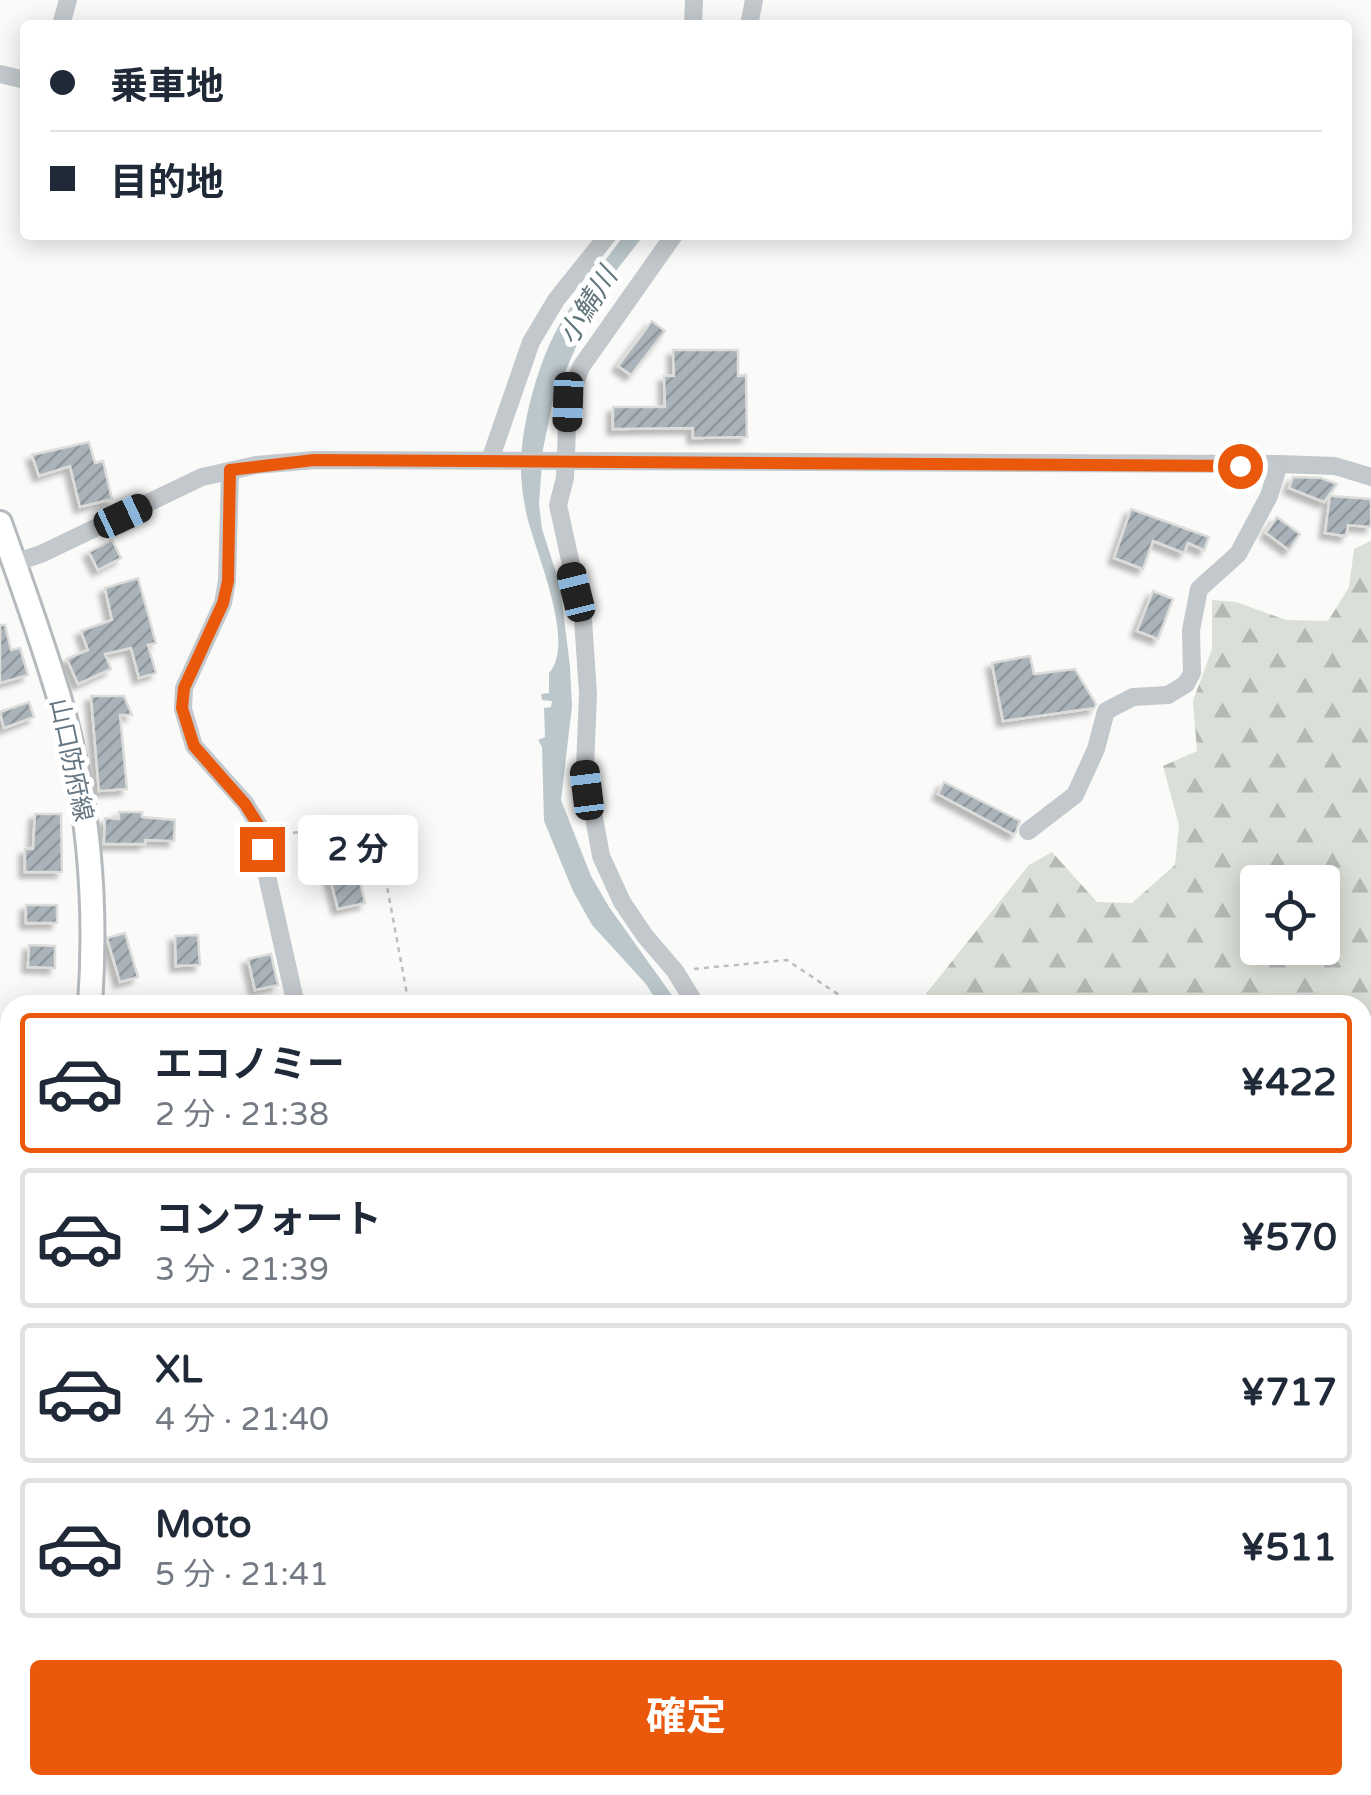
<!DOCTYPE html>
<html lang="ja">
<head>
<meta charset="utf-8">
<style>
  body { margin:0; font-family:"Varela Round","Noto Sans JP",sans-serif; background:#f6f6f7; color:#1f2937; height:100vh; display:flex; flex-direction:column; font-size:38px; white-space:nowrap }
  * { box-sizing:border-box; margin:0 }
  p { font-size:32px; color:#747a83 }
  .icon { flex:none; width:55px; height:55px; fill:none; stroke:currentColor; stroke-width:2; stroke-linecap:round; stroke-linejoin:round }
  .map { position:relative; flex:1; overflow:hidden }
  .panel { position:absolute; left:0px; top:995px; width:1372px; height:800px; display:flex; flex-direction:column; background:#fff; border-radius:30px 30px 0 0; box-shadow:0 5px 25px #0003 }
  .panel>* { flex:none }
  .guide { position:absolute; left:20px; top:20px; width:1332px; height:220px; border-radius:10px; box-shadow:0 5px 25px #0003; display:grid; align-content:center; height:220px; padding:0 30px; background:#fff }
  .fabs { position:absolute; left:1240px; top:865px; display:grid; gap:20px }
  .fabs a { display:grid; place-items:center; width:100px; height:100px; border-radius:10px; background:#fff; box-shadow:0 5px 25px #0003; font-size:50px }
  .end { position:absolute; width:45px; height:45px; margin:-22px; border:12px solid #ea580c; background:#fff; box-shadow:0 0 0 5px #fff }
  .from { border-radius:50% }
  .bubble { position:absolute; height:70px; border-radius:10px; background:#fff; box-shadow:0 5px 25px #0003; font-size:32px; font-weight:700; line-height:70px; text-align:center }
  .car { position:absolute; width:30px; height:60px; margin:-30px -15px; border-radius:12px; box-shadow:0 0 8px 2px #0007; background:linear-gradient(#222 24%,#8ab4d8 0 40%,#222 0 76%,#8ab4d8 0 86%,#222 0) }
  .guide b { display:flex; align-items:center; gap:35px; height:95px; font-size:38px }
  .guide b+b { border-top:2px solid #e0e1e3 }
  .guide i { width:25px; height:25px; background:#1f2937 }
  ul { padding:18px 0 0; list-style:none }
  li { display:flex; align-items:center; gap:30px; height:140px; margin:0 20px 15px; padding:0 10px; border:5px solid #e0e1e3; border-radius:10px }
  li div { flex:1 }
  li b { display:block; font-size:38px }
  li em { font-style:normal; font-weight:700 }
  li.active { border-color:#ea580c }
  li>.icon { width:90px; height:90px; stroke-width:1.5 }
  .action { display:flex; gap:20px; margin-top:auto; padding:20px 30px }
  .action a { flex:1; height:115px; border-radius:10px; background:#ea580c; color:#fff; font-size:40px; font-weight:700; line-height:115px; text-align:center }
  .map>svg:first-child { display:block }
</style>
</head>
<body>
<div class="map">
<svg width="1371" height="1795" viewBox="0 0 1371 1795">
  <defs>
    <pattern id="forest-firs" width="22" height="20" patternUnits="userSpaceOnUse" patternTransform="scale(2.5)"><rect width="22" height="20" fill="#dadfd7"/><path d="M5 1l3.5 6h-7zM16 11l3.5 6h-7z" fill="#b4b9b4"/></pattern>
    <pattern id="building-hatch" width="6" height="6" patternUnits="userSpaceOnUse" patternTransform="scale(2.5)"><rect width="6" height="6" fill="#aab3b9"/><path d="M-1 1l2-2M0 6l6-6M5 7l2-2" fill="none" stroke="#8e969c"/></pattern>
    <filter id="shadow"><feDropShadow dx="-5.5" dy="5.5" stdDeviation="2.5" flood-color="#0004"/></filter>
  </defs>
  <rect width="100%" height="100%" fill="#fafaf8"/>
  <path fill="url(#forest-firs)" fill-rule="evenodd" d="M1371 541V1795H1197L1206 1785H1362V1005H917L1029 865 1052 852 1097 902 1132 903 1175 865 1179 825 1163 766 1197 751 1193 701 1212 649V600L1236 602 1286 620 1328 621 1349 587 1354 549ZM1258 882H1322V948H1258Z"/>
  <polygon fill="#dadfd7" points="1371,1061 1371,1222 1363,1213 1362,1062"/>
  <path fill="#bbc7cb" d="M624 235H644L601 290 586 315 582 333 553 400 543 449 539 504 542 529 560 585 570 667 572 706 561 800 591 876 609 907 679 1005H659L646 984 592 925 573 891 544 821 542 747 538 740 545 737 544 708 551 707 552 701 542 700 541 694 549 693V673C577 642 534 550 526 512 523 498 521 482 521 467 521 427 536 371 554 335 572 300 601 267 624 235Z"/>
  <g fill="url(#building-hatch)" stroke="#dcdcda" stroke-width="2.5" filter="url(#shadow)">
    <polygon points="652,321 665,331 631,375 618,366"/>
    <polygon points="673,350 738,350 738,376 746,375 747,437 693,438 693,428 613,429 613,407 665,407 664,376 674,376"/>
    <polygon points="89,442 95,463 103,461 112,499 80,507 70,466 39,476 32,455"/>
    <polygon points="1293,477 1321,478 1337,484 1324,502 1289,488"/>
    <polygon points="1330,496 1371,499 1371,527 1348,525 1346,536 1325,533"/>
    <polygon points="1131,509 1209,537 1204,550 1188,543 1184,553 1153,541 1143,569 1114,558"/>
    <polygon points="1277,517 1300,534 1289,550 1266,533"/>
    <polygon points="112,540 121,558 98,570 89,552"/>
    <polygon points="138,578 156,643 148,645 156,673 139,678 131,648 105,654 111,669 78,684 67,659 88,650 81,631 112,620 105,588"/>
    <polygon points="1153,591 1173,599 1158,639 1137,631"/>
    <polygon points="0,625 5,625 11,650 20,648 28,675 0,683"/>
    <polygon points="1030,656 1034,674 1075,669 1096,704 1094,708 1003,721 992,663"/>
    <polygon points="91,696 124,696 132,715 120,715 127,789 99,791"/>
    <polygon points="29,702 34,717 4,728 0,712"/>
    <polygon points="944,782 1020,821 1016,832 1013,834 938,794"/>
    <polygon points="119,812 142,812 142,817 175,820 174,841 145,840 145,844 104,844 105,818 119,819"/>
    <polygon points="35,814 61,814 62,872 25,872 25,849 33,849"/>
    <polygon points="356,865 365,903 338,909 328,871"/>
    <rect x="26" y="905" width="31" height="18"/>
    <polygon points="125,933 138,977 120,982 107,938"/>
    <polygon points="198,935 200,965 176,966 175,936"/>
    <polygon points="29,945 55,946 55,968 28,967"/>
    <polygon points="271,954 278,985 255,990 248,959"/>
  </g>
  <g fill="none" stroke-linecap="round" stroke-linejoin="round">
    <defs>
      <g id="major">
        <path d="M0 523C22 585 45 647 63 711 89 806 97 907 90 1005"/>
        <polyline points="8,1795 10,1782"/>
      </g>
    </defs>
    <use href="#major" stroke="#b5babe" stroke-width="28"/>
    <g stroke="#bbbfc2" stroke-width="2.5" stroke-dasharray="5 5" stroke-linecap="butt">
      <polyline points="283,834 355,825 378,838 409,1005"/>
      <polyline points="694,969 787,960 845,999"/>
      <polyline points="1362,1067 1371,1068"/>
      <polyline points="1362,1167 1371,1161"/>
      <polyline points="377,1795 380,1785"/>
      <polyline points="882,1795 883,1785"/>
    </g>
    <g stroke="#c3c8cc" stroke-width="18">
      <polyline points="61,25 68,0"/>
      <polyline points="693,25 694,0"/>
      <polyline points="749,25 754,0"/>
      <polyline points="0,74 25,80"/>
      <polyline points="674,235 581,367 568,402 565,478 558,505 583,619 588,694 585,768 601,856 622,902 645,936 675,971 696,1005"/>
      <polyline points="490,460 531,342 556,300 608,235"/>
      <polyline points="230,471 227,581 223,603 184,688 183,709 194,746 245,803 266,837 261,849 296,1005"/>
      <polyline points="14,563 41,554 202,477 256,465 315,460 1279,464 1335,466 1371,477"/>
      <polyline points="1028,831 1075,795 1096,749 1106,711 1133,697 1168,695 1186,684 1192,673 1191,630 1199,589 1238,554 1269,496 1279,464"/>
      <polyline points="0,1285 10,1287"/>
      <polyline points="972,1785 984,1795"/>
    </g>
    <use href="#major" stroke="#fff" stroke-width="22"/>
  </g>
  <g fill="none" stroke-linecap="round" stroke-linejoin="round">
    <polyline stroke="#ea580c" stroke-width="12" points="262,849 266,837 245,804 194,746 182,708 184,688 223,603 228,581 230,470 314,460 1240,466"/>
  </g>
  <g text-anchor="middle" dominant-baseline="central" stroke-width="10" stroke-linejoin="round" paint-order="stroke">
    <g font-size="25" fill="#657683" stroke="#fff">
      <text transform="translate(71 760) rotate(78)">山口防府線</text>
    </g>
    <g font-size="28" font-style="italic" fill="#60757c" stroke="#fff">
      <text transform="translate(588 306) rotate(-58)">小鯖川</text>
    </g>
  </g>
</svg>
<div class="fabs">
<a><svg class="icon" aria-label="locate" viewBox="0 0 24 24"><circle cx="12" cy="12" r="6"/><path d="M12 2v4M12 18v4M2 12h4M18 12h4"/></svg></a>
</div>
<i class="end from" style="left:1240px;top:466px"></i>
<i class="end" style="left:262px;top:849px"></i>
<div class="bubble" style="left:298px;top:815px;width:120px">2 分</div>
<i class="car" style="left:568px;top:402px;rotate:182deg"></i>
<i class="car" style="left:123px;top:516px;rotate:65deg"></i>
<i class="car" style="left:576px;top:592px;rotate:346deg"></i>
<i class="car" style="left:587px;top:790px;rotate:353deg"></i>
<div class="guide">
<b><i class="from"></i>乗車地</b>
<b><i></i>目的地</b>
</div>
<section class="panel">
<ul>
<li class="active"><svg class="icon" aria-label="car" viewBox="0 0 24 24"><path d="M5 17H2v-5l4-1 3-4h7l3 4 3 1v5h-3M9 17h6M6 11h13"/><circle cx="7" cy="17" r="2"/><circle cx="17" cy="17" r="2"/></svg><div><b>エコノミー</b><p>2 分 · 21:38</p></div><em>¥422</em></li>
<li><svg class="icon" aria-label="car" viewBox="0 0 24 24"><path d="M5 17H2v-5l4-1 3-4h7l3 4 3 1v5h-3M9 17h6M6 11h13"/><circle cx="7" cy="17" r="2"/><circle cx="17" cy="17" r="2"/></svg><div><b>コンフォート</b><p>3 分 · 21:39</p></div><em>¥570</em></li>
<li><svg class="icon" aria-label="car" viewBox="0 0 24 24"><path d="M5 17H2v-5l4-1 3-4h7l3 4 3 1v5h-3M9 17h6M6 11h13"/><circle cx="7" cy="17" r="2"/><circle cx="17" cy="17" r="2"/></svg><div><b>XL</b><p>4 分 · 21:40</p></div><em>¥717</em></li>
<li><svg class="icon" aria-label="car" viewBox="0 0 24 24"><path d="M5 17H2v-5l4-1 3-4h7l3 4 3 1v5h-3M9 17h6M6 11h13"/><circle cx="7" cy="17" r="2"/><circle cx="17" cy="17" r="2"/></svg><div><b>Moto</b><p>5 分 · 21:41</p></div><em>¥511</em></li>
</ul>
<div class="action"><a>確定</a></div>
</section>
</div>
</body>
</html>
